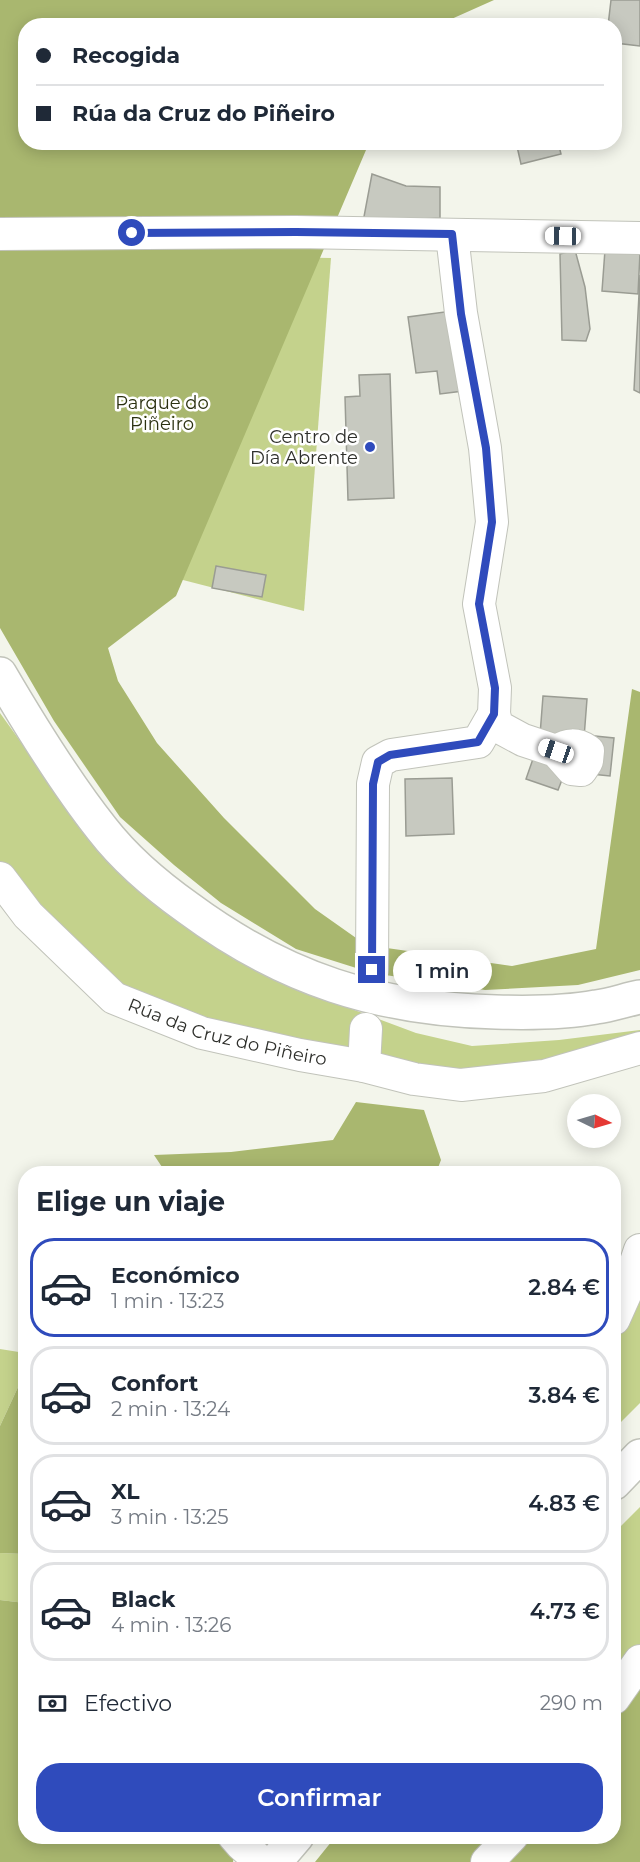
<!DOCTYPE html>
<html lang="es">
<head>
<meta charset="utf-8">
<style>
  body { margin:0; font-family:Montserrat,sans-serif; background:#f2f2f3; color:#1f2937; height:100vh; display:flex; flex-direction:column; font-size:22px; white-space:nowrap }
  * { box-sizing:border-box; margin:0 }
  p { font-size:20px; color:#747a83 }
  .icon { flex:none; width:33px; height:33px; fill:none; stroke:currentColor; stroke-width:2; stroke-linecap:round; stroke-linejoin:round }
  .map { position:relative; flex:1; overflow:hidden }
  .sheet { position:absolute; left:18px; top:1166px; width:603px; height:678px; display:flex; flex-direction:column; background:#fff; border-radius:24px; box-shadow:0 3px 15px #0003 }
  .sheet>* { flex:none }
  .hud { position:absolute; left:18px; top:18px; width:604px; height:132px; border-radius:24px; box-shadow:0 3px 15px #0003; display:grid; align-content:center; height:132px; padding:0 18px; background:#fff }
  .needle { width:39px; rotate:95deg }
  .fabs { position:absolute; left:567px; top:1094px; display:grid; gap:12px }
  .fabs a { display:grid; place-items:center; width:54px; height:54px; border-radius:50%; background:#fff; box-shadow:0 3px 15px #0003; font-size:30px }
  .end { position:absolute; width:27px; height:27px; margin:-14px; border:8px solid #2f4bbc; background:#fff; box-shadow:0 0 0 3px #fff }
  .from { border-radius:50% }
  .bubble { position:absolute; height:42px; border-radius:21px; background:#fff; box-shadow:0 3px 15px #0003; font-size:20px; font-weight:600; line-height:42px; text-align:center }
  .car { position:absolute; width:18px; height:36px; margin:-18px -9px; border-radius:8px; box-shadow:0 0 4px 2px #0007; background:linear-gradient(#fff 24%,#345 0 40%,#fff 0 76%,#345 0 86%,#fff 0) }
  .hud b { display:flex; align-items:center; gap:21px; height:57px; font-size:22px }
  .hud b+b { border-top:2px solid #e0e1e3 }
  .hud i { width:15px; height:15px; background:#1f2937 }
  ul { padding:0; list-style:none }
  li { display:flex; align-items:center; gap:18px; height:99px; margin:0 12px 9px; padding:0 6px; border:3px solid #e0e1e3; border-radius:24px }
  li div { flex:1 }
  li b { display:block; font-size:22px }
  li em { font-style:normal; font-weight:600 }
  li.on { border-color:#2f4bbc }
  li>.icon { width:54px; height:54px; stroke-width:1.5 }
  h2 { padding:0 18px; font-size:27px; line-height:72px }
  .pay { display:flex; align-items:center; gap:15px; height:66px; padding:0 18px; font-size:22px }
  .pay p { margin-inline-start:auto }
  .primary-button { display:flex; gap:12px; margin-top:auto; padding:12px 18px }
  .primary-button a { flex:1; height:69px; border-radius:24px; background:#2f4bbc; color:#fff; font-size:24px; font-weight:600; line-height:69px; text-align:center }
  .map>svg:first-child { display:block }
</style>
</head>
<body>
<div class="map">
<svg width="640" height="1862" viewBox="0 0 640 1862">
  <rect width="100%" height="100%" fill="#f3f5eb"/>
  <g fill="#c4d28c">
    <polygon points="0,253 331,258 304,611 0,533"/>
    <polygon points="0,713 61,798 158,904 233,959 333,1002 416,1033 472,1046 559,1040 640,1030 640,1050 461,1085 122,1001 0,875"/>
    <polygon points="640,1250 640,1403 614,1429 614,1319"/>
    <polygon points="0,1349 25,1353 25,1372 0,1426"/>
    <polygon points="640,1507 640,1664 614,1685 614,1533"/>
    <polygon points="0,1553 25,1554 25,1603 0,1600"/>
  </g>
  <g fill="#a9b76f">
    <polygon points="0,0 494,0 438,25 26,26 26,142 369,143 176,596 108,648 118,681 157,743 224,818 315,909 366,945 512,966 596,949 632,689 640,692 640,970 578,985 485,990 372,973 296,949 221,903 174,865 120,817 54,721 0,628"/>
    <polygon points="356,1102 424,1110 441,1160 436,1173 166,1173 154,1155 231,1152 333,1140"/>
    <polygon points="25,1372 25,1554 0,1553 0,1426"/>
    <polygon points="0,1600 25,1603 26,1836 237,1836 233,1862 0,1862"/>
    <polygon points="640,1661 640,1862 315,1862 336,1836 614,1836 614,1685"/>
  </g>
  <g fill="#c7c9c0" stroke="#9a9c93" stroke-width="1.5">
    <polygon points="611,0 640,0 640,46 615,43 615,26 608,26"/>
    <polygon points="516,142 558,142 561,154 521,164"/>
    <polygon points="372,174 406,186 440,187 440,218 363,222"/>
    <polygon points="575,250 585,287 590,329 586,341 562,340 560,254"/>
    <polygon points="605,250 640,253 638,294 602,291"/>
    <polygon points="640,275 640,393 634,390"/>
    <polygon points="452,311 463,391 440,394 437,371 416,373 408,317"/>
    <polygon points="390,374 394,498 348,500 345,397 360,396 359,375"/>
    <polygon points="216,566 266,575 262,597 212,588"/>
    <polygon points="543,696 587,699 584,738 540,735"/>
    <polygon points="595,736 614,738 610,776 591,774"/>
    <polygon points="534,756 565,772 558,790 526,779"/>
    <polygon points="452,778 454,834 406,836 405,779"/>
  </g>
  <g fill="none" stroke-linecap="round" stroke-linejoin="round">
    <defs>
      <g id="minor">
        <polyline points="0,234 296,232 640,238"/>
        <path d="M494 714 497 726 523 740 556 751 572 769 581 770 587 761 588 751C576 743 568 744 556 751"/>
        <path id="s1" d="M0 878 28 915 114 998 202 1033 300 1055 364 1066 414 1079 461 1085 544 1076 640 1048"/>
        <polyline points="372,970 373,784 378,762 391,755 478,742 494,714 495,688 479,604 492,522 485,448 461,313 452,235"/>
        <polyline points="364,1066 366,1029"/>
        <polyline points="614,1319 626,1292 640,1250"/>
        <polyline points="614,1698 640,1661"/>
        <polyline points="234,1836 241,1844 261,1862"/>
        <polyline points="487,1862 512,1836"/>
      </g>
      <path id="major" d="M0 674C31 727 64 781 102 829 126 860 157 886 188 908 284 979 378 1009 496 1012 529 1013 564 1013 596 1007 611 1005 625 1000 640 997"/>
      <g id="highway">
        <polyline points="614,1483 640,1456"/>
        <polyline points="275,1862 297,1836"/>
      </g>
    </defs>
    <use href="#minor" stroke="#c1c3ba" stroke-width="34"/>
    <use href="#major" stroke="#c1c3ba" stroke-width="36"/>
    <use href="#highway" stroke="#c1c3ba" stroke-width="36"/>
    <use href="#minor" stroke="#fff" stroke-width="32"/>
    <use href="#major" stroke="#fff" stroke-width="33"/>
    <use href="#highway" stroke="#fff" stroke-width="33"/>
  </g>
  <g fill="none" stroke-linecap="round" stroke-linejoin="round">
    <polyline stroke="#2f4bbc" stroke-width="8" points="132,233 296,232 452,234 461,314 486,448 492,522 479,604 495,688 494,714 478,742 390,755 378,762 373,784 372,970"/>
  </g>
  <circle fill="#2f4bbc" stroke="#fff" stroke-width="2" cx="370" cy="447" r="6"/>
  <g text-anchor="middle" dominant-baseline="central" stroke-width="5" stroke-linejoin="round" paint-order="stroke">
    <g font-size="18" fill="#2b3111" stroke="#fff">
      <text x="162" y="403">Parque do<tspan x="162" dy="21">Piñeiro</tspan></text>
    </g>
    <g font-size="18" fill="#2e2f2b" stroke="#fff" text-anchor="end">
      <text x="358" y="437">Centro de<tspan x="358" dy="21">Día Abrente</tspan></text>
    </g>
    <g font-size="18" fill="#2e2f2b" stroke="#fff">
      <text stroke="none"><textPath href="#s1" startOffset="285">Rúa da Cruz do Piñeiro</textPath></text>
    </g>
  </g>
</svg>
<div class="fabs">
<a><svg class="needle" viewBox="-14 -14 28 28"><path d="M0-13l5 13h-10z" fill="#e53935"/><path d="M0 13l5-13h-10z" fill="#747a83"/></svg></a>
</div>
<i class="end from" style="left:132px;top:233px"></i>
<i class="end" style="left:372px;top:970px"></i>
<div class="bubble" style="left:393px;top:950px;width:99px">1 min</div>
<i class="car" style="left:563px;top:236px;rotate:271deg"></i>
<i class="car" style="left:556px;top:751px;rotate:289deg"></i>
<div class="hud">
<b><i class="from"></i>Recogida</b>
<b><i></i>Rúa da Cruz do Piñeiro</b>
</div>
<section class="sheet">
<h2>Elige un viaje</h2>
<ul>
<li class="on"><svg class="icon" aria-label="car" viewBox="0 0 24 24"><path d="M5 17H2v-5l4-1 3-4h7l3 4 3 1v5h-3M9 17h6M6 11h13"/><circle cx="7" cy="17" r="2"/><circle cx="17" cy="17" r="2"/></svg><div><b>Económico</b><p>1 min · 13:23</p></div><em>2.84 €</em></li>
<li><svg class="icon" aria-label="car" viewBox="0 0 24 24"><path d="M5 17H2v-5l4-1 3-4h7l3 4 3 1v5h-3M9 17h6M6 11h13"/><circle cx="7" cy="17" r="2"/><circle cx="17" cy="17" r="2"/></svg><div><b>Confort</b><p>2 min · 13:24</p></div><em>3.84 €</em></li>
<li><svg class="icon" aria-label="car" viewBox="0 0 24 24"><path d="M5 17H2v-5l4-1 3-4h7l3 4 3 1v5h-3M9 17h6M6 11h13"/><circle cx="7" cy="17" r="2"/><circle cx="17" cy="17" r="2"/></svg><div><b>XL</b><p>3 min · 13:25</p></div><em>4.83 €</em></li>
<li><svg class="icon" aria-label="car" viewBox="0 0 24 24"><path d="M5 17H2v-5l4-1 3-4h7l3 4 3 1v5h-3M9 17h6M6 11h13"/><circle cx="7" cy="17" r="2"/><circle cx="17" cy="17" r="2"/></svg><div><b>Black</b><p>4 min · 13:26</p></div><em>4.73 €</em></li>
</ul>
<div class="pay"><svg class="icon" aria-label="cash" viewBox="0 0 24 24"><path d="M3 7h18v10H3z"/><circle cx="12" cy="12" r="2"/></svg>Efectivo<p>290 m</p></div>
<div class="primary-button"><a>Confirmar</a></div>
</section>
</div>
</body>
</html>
